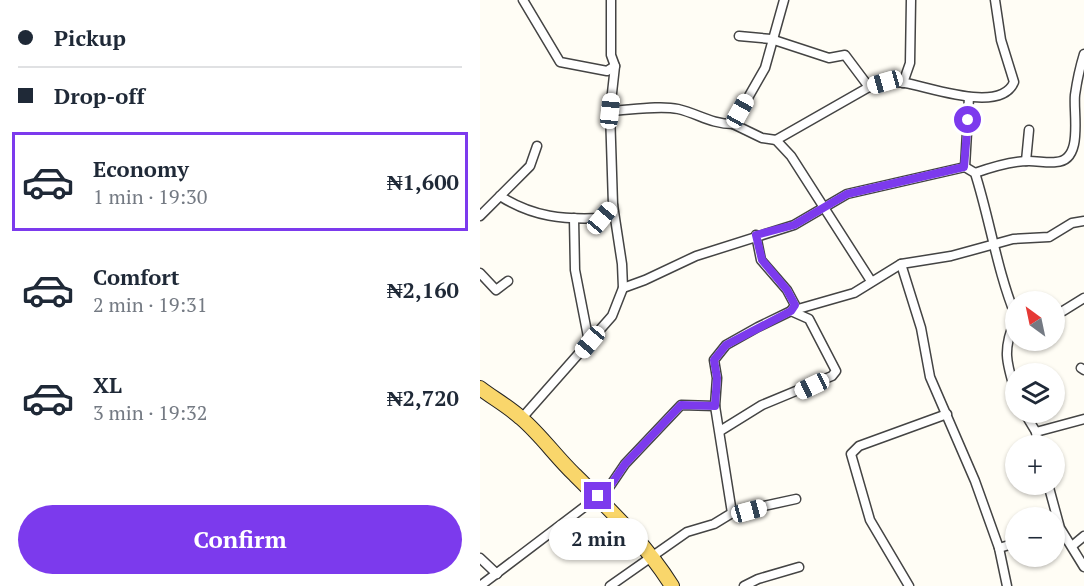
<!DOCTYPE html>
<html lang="en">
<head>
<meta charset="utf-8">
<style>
  body { margin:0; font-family:"PT Serif",serif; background:#f6f6f7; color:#1f2937; height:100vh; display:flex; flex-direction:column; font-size:22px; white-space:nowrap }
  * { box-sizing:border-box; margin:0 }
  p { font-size:20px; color:#747a83 }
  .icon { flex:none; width:33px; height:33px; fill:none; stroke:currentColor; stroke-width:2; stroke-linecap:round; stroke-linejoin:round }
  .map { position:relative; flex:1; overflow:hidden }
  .panel { display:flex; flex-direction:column; background:#fff; width:480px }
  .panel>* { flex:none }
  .hud { display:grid; align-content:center; height:132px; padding:0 18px; background:#fff }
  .needle { width:39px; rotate:327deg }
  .buttons { position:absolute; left:525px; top:291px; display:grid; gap:12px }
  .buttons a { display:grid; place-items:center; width:60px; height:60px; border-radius:50%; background:#fff; box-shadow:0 2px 4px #0004; font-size:30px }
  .end { position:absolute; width:27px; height:27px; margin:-14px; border:8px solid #7c3aed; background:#fff; box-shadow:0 0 0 3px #fff }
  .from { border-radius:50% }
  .bubble { position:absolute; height:42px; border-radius:21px; background:#fff; box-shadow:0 2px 4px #0004; font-size:20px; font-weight:700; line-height:42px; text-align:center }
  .car { position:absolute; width:18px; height:36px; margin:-18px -9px; border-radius:8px; box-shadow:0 0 4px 2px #0007; background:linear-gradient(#fff 24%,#345 0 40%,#fff 0 76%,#345 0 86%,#fff 0) }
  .hud b { display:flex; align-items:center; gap:21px; height:57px; font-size:22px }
  .hud b+b { border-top:2px solid #e0e1e3 }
  .hud i { width:15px; height:15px; background:#1f2937 }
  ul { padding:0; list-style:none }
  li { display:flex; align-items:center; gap:18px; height:99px; margin:0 12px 9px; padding:0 6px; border:3px solid transparent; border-radius:0px }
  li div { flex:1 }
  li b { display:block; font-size:22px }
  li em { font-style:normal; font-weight:700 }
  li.current { border-color:#7c3aed }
  li>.icon { width:54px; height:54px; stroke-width:1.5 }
  .cta { display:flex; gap:12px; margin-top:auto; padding:12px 18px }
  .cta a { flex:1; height:69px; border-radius:36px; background:#7c3aed; color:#fff; font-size:24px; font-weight:700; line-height:69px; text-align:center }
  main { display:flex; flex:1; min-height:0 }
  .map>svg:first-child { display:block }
</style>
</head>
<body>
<main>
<section class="panel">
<div class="hud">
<b><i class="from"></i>Pickup</b>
<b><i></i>Drop-off</b>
</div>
<ul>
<li class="current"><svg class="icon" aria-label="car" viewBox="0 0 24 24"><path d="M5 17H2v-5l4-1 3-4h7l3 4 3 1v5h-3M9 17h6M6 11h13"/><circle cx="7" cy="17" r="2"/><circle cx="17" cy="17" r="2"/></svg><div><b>Economy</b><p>1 min · 19:30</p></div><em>₦1,600</em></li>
<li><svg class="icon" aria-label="car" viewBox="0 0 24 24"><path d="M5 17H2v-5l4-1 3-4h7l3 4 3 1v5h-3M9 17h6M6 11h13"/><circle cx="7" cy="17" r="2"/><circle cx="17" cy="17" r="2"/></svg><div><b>Comfort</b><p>2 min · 19:31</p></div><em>₦2,160</em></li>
<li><svg class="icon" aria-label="car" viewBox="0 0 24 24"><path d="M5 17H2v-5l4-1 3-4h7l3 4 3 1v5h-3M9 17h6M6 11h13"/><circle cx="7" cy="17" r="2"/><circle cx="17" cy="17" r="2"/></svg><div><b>XL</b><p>3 min · 19:32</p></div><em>₦2,720</em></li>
</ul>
<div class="cta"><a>Confirm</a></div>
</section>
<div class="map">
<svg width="604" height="586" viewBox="0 0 604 586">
  <rect width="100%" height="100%" fill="#fffdf5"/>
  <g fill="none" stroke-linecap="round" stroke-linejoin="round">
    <defs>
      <g id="street">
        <polyline points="43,0 80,62 127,71 135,66"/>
        <polyline points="259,36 291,39 349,58 365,55 389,87"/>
        <polyline points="423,83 430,63 431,0"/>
        <polyline points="130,111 135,66 131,55 131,0"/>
        <polyline points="253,124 282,138 296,140 311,156 391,281"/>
        <path d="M296 140 389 87C401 84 412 81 425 83 450 87 521 114 534 82L521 40 515 0"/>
        <polyline points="546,161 549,130"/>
        <polyline points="485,167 489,97"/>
        <path d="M495 173C512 167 531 161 549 161 558 161 568 163 576 162 604 161 593 113 595 95 597 81 600 67 604 54"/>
        <path d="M20 196C53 217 84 220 122 218L133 205"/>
        <polyline points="0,216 50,166 57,146"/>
        <polyline points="94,218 95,270 109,342"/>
        <polyline points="421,264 441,328 450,377 495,481 519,548 527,586"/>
        <polyline points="0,273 16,290 28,281"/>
        <path d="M143 288 165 280 216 256 314 225 367 194 485 167 495 173C510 220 517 271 536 317"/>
        <polyline points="574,313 583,311 604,298"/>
        <path d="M536 318C522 349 526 362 536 394"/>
        <polyline points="601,368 604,370"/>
        <polyline points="544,412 556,432 558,446"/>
        <path d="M42 418 132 316 143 288 142 264 133 205 130 111C150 110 180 105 198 109 219 114 231 124 253 124L285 68 304 0"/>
        <polyline points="240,431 282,405 352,376 356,371 329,319 311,311 315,305 307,290 281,260 276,235"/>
        <polyline points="556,432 604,419"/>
        <polyline points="568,484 580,528 604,567"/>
        <polyline points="252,513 316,499"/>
        <polyline points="592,546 604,536"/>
        <polyline points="519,548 536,543"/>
        <polyline points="0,558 17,574"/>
        <polyline points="0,586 128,489 145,464 201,405 235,406"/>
        <polyline points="130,586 207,532 234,524 252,513 235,406 237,378 234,360 246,345 278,327 311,311 374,293 421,264 471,256 533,239 569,237 592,223 604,221"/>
        <polyline points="264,586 278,579 319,567"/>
        <polyline points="429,586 390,520 371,454 379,446 467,414"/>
      </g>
      <path id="primary" d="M0 388C13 398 29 407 41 418 61 435 76 457 95 475 130 510 166 544 192 586"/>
    </defs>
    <use href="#street" stroke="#444" stroke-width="11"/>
    <use href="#primary" stroke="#222" stroke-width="16"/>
    <use href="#street" stroke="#fff" stroke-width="8"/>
    <use href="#primary" stroke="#f9d66b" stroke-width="14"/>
  </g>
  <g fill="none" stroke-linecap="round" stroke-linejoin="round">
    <polyline stroke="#7c3aed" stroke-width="8" points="118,496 128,489 145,464 201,405 235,406 237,378 234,360 246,345 311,311 315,305 307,290 282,260 276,235 314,225 367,194 484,167 488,120"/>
  </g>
</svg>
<div class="buttons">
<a><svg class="needle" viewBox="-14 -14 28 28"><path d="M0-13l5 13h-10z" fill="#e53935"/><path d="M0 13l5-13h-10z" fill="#747a83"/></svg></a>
<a><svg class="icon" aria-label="layers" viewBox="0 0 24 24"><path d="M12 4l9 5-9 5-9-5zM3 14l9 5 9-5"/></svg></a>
<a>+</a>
<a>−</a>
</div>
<i class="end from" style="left:488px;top:120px"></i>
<i class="end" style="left:118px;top:496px"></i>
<div class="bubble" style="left:69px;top:518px;width:99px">2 min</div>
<i class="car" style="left:405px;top:82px;rotate:254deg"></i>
<i class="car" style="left:130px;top:111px;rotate:6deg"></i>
<i class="car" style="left:260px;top:111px;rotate:29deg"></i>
<i class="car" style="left:122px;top:218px;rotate:40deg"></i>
<i class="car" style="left:110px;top:342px;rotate:220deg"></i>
<i class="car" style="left:332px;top:386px;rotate:245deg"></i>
<i class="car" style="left:269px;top:511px;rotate:75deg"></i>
</div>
</main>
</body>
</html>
